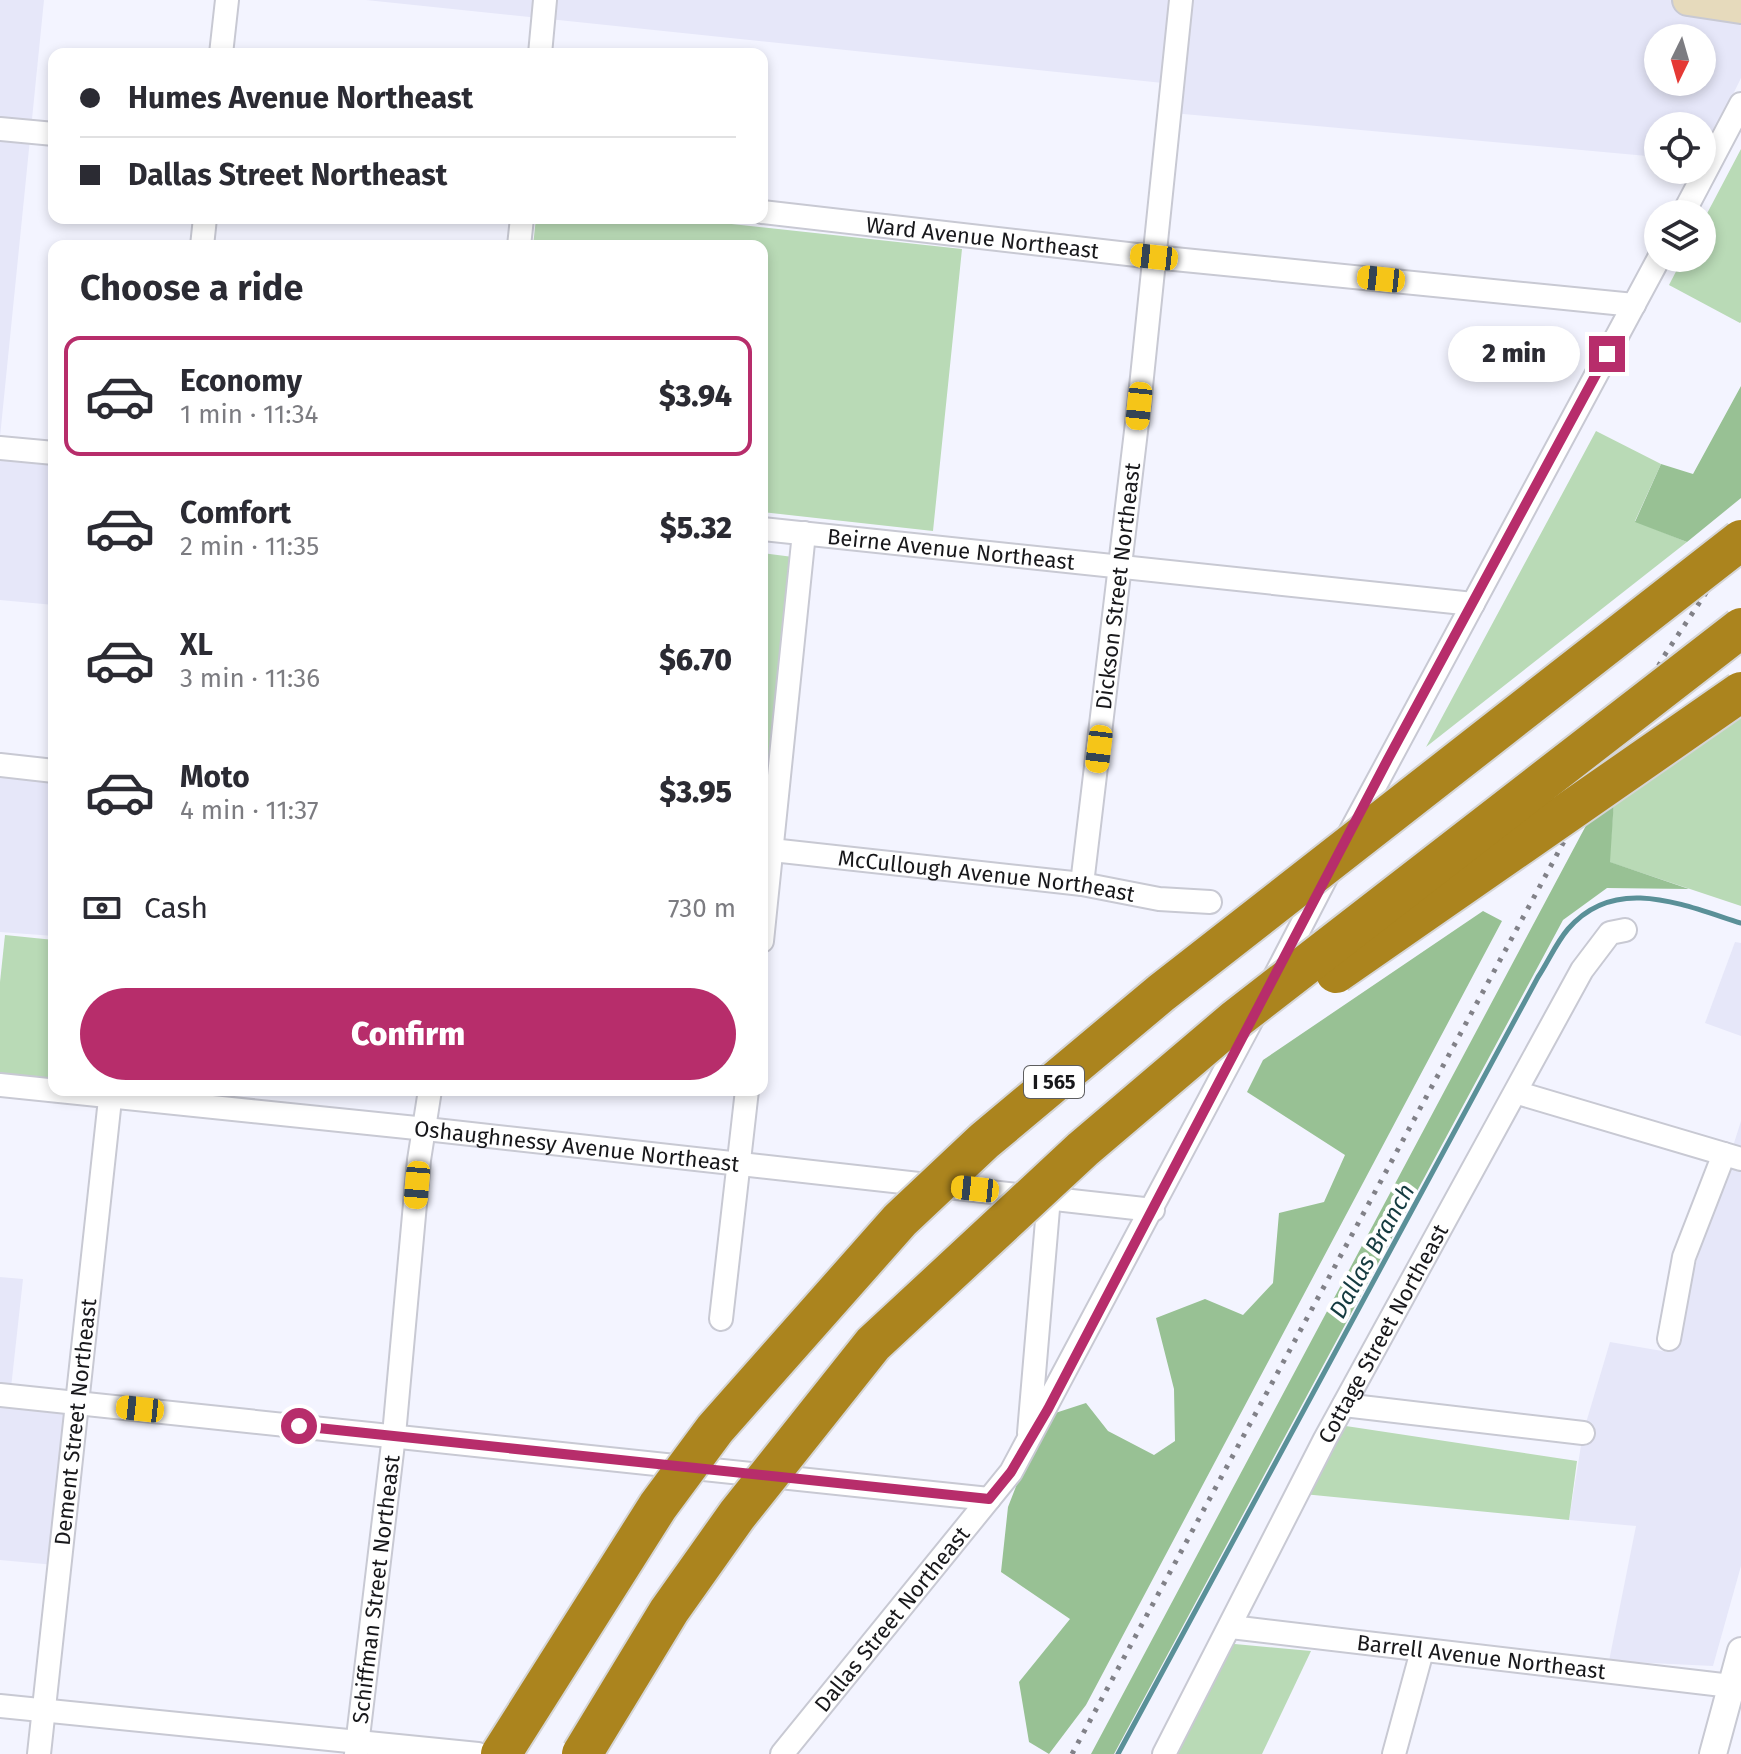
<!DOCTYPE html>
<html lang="en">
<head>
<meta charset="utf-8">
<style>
  body { margin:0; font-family:"Fira Sans",sans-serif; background:#f2f2f3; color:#2b2b33; height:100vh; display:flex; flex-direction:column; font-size:30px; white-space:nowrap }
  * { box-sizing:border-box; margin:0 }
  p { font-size:26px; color:#7c7c81 }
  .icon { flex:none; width:44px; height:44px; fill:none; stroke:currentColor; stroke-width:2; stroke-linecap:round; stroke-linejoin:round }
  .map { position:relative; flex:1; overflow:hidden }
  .side { position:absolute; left:48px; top:240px; width:720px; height:856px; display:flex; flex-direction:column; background:#fff; border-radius:16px; box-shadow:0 4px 12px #0003 }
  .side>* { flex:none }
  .guide { position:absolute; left:48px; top:48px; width:720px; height:176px; border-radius:16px; box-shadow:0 4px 12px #0003; display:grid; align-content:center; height:176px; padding:0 32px; background:#fff }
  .needle { width:52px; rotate:185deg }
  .controls { position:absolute; left:1644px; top:24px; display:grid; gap:16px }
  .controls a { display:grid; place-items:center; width:72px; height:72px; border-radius:50%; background:#fff; box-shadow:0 4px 12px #0003; font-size:40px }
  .end { position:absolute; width:36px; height:36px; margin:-18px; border:10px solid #b72d6b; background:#fff; box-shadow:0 0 0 4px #fff }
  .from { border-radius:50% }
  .bubble { position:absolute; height:56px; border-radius:28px; background:#fff; box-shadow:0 4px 12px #0003; font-size:26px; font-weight:800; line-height:56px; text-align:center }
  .car { position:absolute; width:24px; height:48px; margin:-24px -12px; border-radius:10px; box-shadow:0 0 6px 2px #0007; background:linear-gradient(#f5c518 24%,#345 0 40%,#f5c518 0 76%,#345 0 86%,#f5c518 0) }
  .guide b { display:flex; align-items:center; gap:28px; height:76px; font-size:30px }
  .guide b+b { border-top:2px solid #e1e1e2 }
  .guide i { width:20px; height:20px; background:#2b2b33 }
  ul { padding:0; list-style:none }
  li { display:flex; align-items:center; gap:24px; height:120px; margin:0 16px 12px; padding:0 16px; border:4px solid transparent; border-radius:16px }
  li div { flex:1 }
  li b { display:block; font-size:30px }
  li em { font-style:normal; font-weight:800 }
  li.selected { border-color:#b72d6b }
  li>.icon { width:72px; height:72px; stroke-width:1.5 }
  h2 { padding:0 32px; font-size:36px; line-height:96px }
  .pay { display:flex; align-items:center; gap:20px; height:88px; padding:0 32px; font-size:30px }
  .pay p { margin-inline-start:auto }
  .primary-button { display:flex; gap:16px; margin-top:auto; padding:16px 32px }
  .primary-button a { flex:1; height:92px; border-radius:48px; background:#b72d6b; color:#fff; font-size:32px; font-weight:800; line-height:92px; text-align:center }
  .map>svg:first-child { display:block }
</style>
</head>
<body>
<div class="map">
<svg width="1741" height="1754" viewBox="0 0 1741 1754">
  <rect width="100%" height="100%" fill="#f3f4ff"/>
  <g fill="#e6e7f9" fill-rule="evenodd">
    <polygon points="0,0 44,0 0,437"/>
    <path d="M366 0H1741V78L1702 158V126H1658V157L1161 112 1163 83ZM1658 38H1702V82H1658Z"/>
    <polygon points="0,456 54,462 54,605 0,600"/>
    <polygon points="0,773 54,779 54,936 0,932"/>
    <polygon points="1735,942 1741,943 1741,1036 1705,1023"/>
    <polygon points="1741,1121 1741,1566 1713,1666 1609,1661 1636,1526 1569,1520 1583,1433 1610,1342 1668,1352"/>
    <polygon points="0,1277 23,1279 9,1406 70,1415 55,1565 0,1560"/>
  </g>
  <g fill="#b9dab6">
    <polygon points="1741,149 1741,322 1740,323 1669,285 1683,258 1702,258 1702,223"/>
    <polygon points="536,218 676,218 962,249 933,531 762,512 762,246 533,246"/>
    <polygon points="1596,431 1661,464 1635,521 1687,542 1426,747"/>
    <polygon points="762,553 793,557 762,837"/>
    <polygon points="1741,711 1741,906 1609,862 1614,800"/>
    <polygon points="5,935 54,940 54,1080 0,1075 0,982"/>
    <polygon points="1326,1423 1577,1461 1569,1520 1293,1493"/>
    <polygon points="1224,1643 1311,1651 1262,1754 1163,1754"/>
  </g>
  <g fill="#98c194">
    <polygon points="1741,386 1741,498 1687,542 1635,522 1661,464 1693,474"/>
    <polygon points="1614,800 1610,862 1689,889 1607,888 1563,920 1114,1754 1091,1754 1590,818"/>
    <polygon points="1483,911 1502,921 1086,1705 1049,1754 1029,1742 1019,1682 1070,1619 1001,1572 1008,1507 1043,1417 1086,1403 1108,1431 1154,1455 1175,1441 1174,1389 1156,1318 1205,1299 1243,1315 1273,1283 1279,1213 1324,1202 1345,1155 1247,1092 1263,1060"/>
  </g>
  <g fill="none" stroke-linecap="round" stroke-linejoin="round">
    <path stroke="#5a9098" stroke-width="5" d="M1118 1754 1538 977C1548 962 1556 943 1568 929 1615 874 1683 905 1741 923"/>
    <defs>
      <g id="minor">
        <polyline points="221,54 227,0"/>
        <polyline points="540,54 545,0"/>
        <polyline points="0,129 54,134"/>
        <path id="s1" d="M762 212 1154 257 1634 305"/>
        <polyline points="1683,214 1741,104"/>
        <polyline points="202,246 205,218"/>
        <polyline points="519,246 522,218"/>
        <polyline points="0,448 54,453"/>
        <path id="s2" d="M762 529 1473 604"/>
        <polyline points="0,765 54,771"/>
        <polyline points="1347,838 1659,258"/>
        <path id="s3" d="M762 849 1082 884 1159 899 1210 902"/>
        <path id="s4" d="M1082 884 1139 406 1181 0"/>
        <polyline points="762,941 804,533"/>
        <polyline points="1273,980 1329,872"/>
        <path id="s5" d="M0 1085 426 1129 1153 1210"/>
        <polyline points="1518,1093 1741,1159"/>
        <polyline points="721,1319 747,1090"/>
        <polyline points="1669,1339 1684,1257 1724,1154"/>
        <polyline points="0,1395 989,1499"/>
        <polyline points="1344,1405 1583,1433"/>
        <polyline points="1029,1433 1049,1197"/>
        <path id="s6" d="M1231 1627 1731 1686"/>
        <polyline points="0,1706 478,1754"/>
        <path id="s7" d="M39 1754 111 1090"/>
        <path id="s8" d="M356 1754 394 1435 419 1160 430 1090"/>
        <path id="s9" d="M782 1754 1011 1472 1255 1014"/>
        <path id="s10" d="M1164 1754 1325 1439 1582 970 1610 933 1625 930"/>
        <polyline points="1394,1754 1422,1651"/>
      </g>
      <polyline id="tertiary" points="1713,1754 1741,1651"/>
      <polyline id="secondary" points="1688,0 1741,8"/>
    </defs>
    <use href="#minor" stroke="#c8c9d3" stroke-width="26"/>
    <use href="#tertiary" stroke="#c8c9d3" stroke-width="30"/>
    <use href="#secondary" stroke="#c8c9d3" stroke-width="34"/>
    <use href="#minor" stroke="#fff" stroke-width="22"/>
    <use href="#tertiary" stroke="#fff" stroke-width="26"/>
    <use href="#secondary" stroke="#e6dabc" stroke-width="30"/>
    <polyline stroke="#818188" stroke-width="5" stroke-dasharray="4 8" stroke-linecap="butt" points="1072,1754 1664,656 1741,540"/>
    <defs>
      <g id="motorway-bridge">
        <polyline points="1336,973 1741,692"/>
        <polyline points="501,1754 658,1506 715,1429 900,1220 984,1141 1161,993 1741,540"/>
        <polyline points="582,1754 669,1611 737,1515 873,1344 1083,1149 1236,1019 1741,628"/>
      </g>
    </defs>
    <use href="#motorway-bridge" stroke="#d5d5d6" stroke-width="44" stroke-linecap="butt"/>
    <use href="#motorway-bridge" stroke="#ab841e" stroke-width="40"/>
  </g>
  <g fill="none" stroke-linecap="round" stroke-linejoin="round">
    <polyline stroke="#b72d6b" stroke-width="10" points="299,1426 989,1499 1011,1472 1048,1409 1388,759 1607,354"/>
  </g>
  <g text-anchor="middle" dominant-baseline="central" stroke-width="8" stroke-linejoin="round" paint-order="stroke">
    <rect fill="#fff" stroke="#5d5d5f" stroke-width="2" x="1024" y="1066" width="60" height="32" rx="6"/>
    <g font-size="20" font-weight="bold" fill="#18181b">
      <text x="1054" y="1082">I 565</text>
    </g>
    <g font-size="22" fill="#18181b" stroke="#fff">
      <text stroke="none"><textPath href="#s1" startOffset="222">Ward Avenue Northeast</textPath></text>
      <text stroke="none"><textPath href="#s2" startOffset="190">Beirne Avenue Northeast</textPath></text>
      <text stroke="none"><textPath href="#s4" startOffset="300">Dickson Street Northeast</textPath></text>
      <text stroke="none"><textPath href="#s3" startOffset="226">McCullough Avenue Northeast</textPath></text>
      <text stroke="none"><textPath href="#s5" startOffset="580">Oshaughnessy Avenue Northeast</textPath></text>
      <text stroke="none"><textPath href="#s10" startOffset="474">Cottage Street Northeast</textPath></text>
      <text stroke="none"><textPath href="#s7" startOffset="334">Dement Street Northeast</textPath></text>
      <text stroke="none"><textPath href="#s8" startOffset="166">Schiffman Street Northeast</textPath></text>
      <text stroke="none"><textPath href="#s9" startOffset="174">Dallas Street Northeast</textPath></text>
      <text stroke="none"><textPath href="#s6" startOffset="252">Barrell Avenue Northeast</textPath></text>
    </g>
    <g font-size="24" font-style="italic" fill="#153b40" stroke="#fff">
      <text transform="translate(1372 1251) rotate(-61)">Dallas Branch</text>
    </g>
  </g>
</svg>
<div class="controls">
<a><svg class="needle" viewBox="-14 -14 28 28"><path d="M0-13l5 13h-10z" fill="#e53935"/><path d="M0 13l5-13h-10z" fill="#7c7c81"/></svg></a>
<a><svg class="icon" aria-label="locate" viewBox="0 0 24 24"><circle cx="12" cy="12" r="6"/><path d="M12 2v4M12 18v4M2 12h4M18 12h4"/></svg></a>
<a><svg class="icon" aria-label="layers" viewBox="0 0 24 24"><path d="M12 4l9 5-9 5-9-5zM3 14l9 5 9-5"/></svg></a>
</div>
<i class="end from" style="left:299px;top:1426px"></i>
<i class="end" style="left:1607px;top:354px"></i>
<div class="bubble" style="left:1448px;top:326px;width:132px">2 min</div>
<i class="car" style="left:1154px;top:257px;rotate:276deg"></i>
<i class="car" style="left:1381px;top:279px;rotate:276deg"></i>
<i class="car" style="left:1139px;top:406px;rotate:186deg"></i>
<i class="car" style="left:1099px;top:749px;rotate:187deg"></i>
<i class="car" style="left:417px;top:1185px;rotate:185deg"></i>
<i class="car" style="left:975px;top:1189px;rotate:276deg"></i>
<i class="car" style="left:140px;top:1409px;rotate:276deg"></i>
<div class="guide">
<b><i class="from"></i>Humes Avenue Northeast</b>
<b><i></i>Dallas Street Northeast</b>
</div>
<section class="side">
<h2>Choose a ride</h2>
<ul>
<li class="selected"><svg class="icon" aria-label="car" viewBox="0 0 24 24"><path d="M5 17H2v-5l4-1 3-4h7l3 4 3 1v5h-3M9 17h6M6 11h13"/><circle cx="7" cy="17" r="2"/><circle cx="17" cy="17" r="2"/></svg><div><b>Economy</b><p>1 min · 11:34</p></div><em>$3.94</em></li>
<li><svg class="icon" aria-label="car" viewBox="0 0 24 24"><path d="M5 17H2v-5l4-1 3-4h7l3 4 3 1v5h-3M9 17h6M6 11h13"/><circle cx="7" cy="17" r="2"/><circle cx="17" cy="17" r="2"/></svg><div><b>Comfort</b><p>2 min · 11:35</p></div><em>$5.32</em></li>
<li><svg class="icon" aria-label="car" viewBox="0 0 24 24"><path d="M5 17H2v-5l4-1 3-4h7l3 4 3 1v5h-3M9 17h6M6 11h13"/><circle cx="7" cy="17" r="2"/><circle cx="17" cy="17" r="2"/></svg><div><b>XL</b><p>3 min · 11:36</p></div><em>$6.70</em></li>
<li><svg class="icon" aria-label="car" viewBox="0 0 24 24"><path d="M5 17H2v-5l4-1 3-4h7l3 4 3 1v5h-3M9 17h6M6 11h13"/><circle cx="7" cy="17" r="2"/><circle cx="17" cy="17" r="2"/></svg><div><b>Moto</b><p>4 min · 11:37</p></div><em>$3.95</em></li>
</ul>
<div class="pay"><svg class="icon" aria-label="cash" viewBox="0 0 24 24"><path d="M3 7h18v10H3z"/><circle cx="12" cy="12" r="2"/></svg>Cash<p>730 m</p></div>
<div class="primary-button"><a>Confirm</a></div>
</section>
</div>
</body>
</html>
